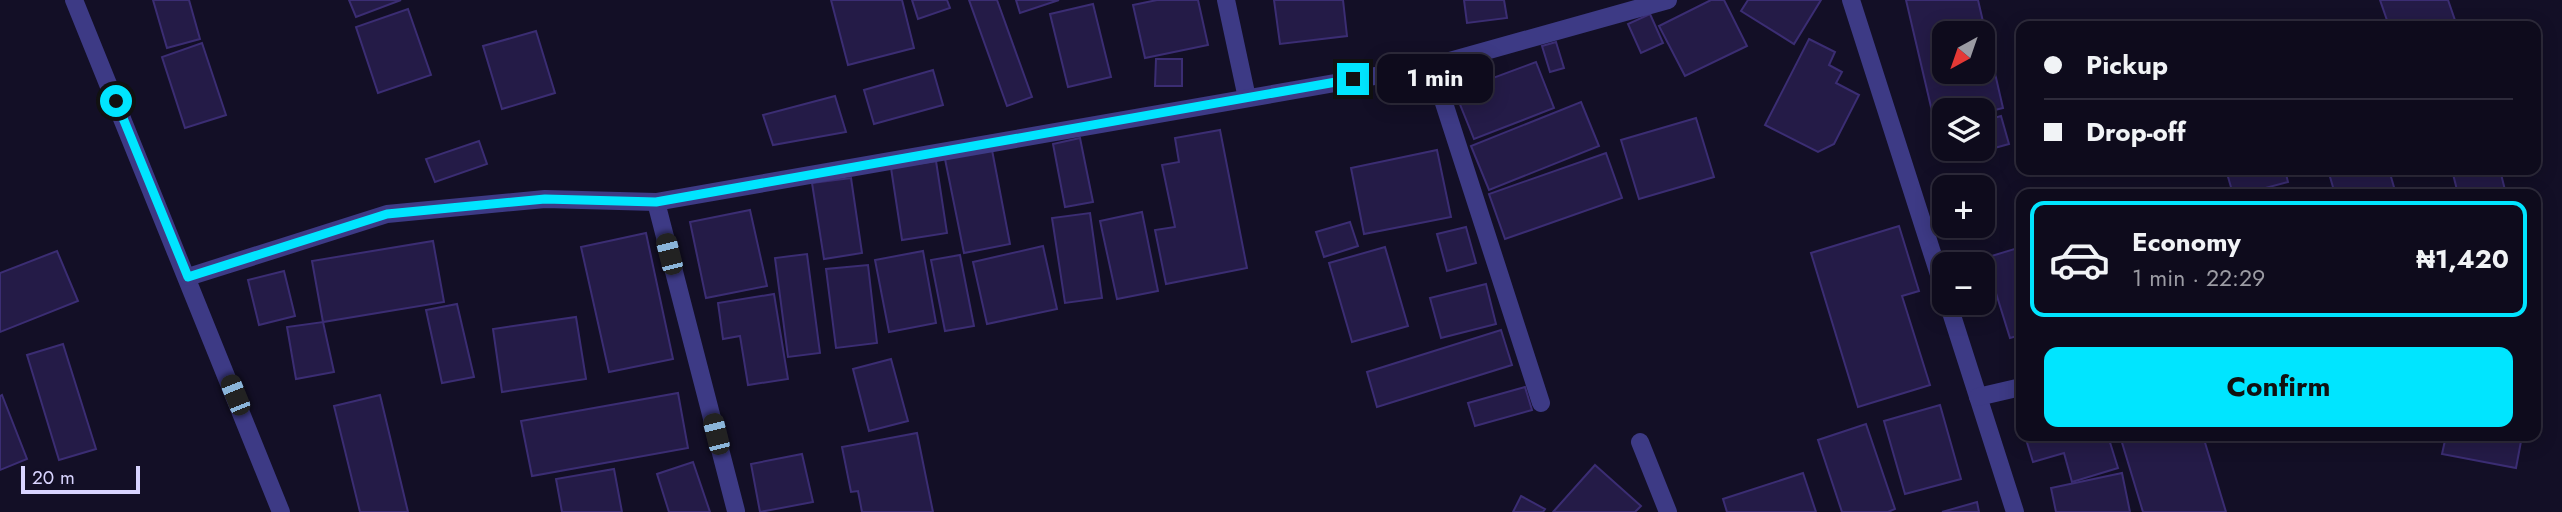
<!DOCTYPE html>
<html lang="en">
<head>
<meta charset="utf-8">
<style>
  body { margin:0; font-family:Jost,sans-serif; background:#171425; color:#f1f3f6; height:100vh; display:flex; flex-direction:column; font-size:26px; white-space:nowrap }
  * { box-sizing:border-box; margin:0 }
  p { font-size:23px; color:#9b9ba3 }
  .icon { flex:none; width:38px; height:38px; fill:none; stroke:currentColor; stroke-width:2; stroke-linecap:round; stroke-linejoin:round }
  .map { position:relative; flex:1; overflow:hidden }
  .details { position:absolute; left:2016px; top:189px; width:525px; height:252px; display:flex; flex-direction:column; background:#0e0b1c; border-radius:14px; box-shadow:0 4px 18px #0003,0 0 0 2px #2e2b3b }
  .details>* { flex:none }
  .guide { position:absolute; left:2016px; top:21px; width:525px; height:154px; border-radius:14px; box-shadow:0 4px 18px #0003,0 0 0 2px #2e2b3b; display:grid; align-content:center; height:154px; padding:0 28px; background:#0e0b1c }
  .needle { width:46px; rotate:220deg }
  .tools { position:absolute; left:1932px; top:21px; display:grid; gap:14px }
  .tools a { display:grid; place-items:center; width:63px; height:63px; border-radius:14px; background:#0e0b1c; box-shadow:0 4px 18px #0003,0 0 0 2px #2e2b3b; font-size:35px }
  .scale { position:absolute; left:21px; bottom:18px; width:119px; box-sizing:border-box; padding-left:7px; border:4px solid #d9d4ff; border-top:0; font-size:19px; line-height:24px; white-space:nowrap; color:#d9d4ff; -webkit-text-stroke:5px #130f26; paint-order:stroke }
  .end { position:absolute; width:32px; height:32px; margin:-16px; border:9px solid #00e5ff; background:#111; box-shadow:0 0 0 4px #111 }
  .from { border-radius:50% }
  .bubble { position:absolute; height:49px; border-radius:14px; background:#0e0b1c; box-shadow:0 4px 18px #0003,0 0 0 2px #2e2b3b; font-size:23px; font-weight:700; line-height:49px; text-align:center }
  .car { position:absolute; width:21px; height:42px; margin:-21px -10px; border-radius:9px; box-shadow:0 0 5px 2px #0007; background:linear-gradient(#222 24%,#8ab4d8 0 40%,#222 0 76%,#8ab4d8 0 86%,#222 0) }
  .guide b { display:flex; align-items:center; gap:24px; height:66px; font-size:26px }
  .guide b+b { border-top:2px solid #2e2b3b }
  .guide i { width:18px; height:18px; background:#f1f3f6 }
  ul { padding:12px 0 0; list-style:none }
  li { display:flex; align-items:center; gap:21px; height:116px; margin:0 14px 10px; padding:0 14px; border:4px solid #2e2b3b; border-radius:14px }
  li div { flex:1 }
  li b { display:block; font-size:26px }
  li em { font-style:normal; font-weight:700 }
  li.current { border-color:#00e5ff }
  li>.icon { width:63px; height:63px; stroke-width:1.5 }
  .primary-button { display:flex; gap:14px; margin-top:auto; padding:14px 28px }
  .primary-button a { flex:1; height:80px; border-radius:14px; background:#00e5ff; color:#111; font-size:28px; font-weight:700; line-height:80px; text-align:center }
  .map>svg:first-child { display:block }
</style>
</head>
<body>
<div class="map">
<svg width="2562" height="512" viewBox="0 0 2562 512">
  <rect width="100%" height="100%" fill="#130f26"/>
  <g fill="#241b47" stroke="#3b2d73" stroke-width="2" fill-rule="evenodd">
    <polygon points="153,0 189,0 200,39 167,48"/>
    <polygon points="349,0 401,0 356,17"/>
    <polygon points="831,0 902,0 914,48 848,65"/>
    <polygon points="912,0 947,0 950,8 918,19"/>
    <polygon points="969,0 997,0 1032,97 1007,106"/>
    <polygon points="1016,0 1059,0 1020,13"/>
    <polygon points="1157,0 1198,0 1208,45 1145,58 1133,5"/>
    <polygon points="1274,0 1343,0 1347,36 1280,44"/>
    <polygon points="1464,0 1504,0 1507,18 1467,23"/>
    <polygon points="1711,0 1724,0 1747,46 1685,76 1659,26"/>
    <polygon points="1748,0 1821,0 1794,44 1741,11"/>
    <path d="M1906 0H1978L2003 108 1983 113V110H1944V122L1935 124ZM1944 33H1983V72H1944Z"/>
    <polygon points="2380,0 2448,0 2457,26 2389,26"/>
    <polygon points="1093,4 1111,77 1068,87 1050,14"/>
    <polygon points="408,9 431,75 378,93 356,27"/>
    <polygon points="1650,14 1663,43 1641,53 1628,24"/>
    <polygon points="536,31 555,93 502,109 483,46"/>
    <polygon points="1809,39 1835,52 1829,65 1842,72 1836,83 1859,95 1834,144 1818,152 1765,125"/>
    <polygon points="1556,42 1564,68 1550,72 1542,46"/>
    <polygon points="202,43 226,115 185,128 162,57"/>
    <polygon points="1156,59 1182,59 1182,86 1155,86"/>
    <polygon points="1536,62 1554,108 1474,139 1455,92"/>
    <polygon points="933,70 943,105 874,124 864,90"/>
    <polygon points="835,96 846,132 773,145 763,115"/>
    <polygon points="1581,102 1599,146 1489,190 1471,146"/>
    <polygon points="2001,116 2009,144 1951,160 1948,149 1983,149 1983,121"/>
    <polygon points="1696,118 1714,177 1639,199 1621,140"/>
    <polygon points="1220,130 1247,268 1166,284 1155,230 1175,227 1162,165 1179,162 1175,138"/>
    <polygon points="1080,138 1093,202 1065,207 1053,144"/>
    <polygon points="479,141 487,164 435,182 426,159"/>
    <polygon points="992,150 1010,244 964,253 945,159"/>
    <polygon points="1437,150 1451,217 1364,234 1351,168"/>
    <polygon points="1606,153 1622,198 1505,239 1489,194"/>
    <polygon points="936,161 947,233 902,240 891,168"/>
    <polygon points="2226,170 2285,170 2288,182 2243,194 2233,194"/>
    <polygon points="2328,170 2389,170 2396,194 2335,194"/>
    <polygon points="2452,170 2500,170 2506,194 2458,194"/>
    <polygon points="851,178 862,253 824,259 812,183"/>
    <polygon points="750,210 767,286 706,298 690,222"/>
    <polygon points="1142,212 1158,291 1117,299 1100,221"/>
    <polygon points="1090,213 1102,298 1065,303 1052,218"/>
    <polygon points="1350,222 1358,246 1324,257 1316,232"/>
    <polygon points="1899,226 1919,291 1902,296 1930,385 1858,407 1811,253"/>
    <polygon points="1466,227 1476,263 1447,271 1437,234"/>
    <polygon points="646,233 673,359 609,372 581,247"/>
    <polygon points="433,241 444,302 323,322 312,261"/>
    <polygon points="1043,246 1057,309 987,324 973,262"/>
    <polygon points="1385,247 1408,326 1352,342 1329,263"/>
    <polygon points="2021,247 2021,335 2010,338 1985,258"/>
    <polygon points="57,251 78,301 0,332 0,273"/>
    <polygon points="923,251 936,323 889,332 875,260"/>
    <polygon points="807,254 820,353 788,357 775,258"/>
    <polygon points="960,255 974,326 945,331 931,260"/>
    <polygon points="868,265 877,343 836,348 826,269"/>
    <polygon points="284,271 295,316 259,325 248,280"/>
    <polygon points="1486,284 1496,324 1441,338 1430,298"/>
    <polygon points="774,294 788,379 748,385 740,336 723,339 718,303"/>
    <polygon points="457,304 474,377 442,383 426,310"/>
    <polygon points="576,317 586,379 502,392 493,329"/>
    <polygon points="323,322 334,372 296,379 287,327"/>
    <polygon points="1501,330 1512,365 1377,407 1367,372"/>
    <polygon points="63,344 96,449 59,460 27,355"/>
    <polygon points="891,359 908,421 869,431 853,369"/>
    <polygon points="1525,387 1532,410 1475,426 1468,403"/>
    <polygon points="678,393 688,448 532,476 521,421"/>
    <polygon points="2,395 27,459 0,470 0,396"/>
    <polygon points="380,395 408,512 360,512 334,406"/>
    <polygon points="1940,405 1961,479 1905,494 1884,421"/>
    <polygon points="1866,424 1895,509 1888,512 1842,512 1818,440"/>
    <polygon points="917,433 933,512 862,512 858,491 851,492 842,447"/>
    <polygon points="2025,436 2108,436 2118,468 2072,482 2064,453 2033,462"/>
    <polygon points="2120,436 2203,436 2226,512 2143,512"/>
    <polygon points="2446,436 2522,436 2516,468 2442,454"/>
    <polygon points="802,454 813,502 760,512 751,464"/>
    <polygon points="693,462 710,512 669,512 657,474"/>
    <polygon points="1595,465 1641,506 1635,512 1553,512"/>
    <polygon points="614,469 622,512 562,512 556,479"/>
    <polygon points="1803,473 1816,512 1727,512 1723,499"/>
    <polygon points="2122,473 2130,512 2056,512 2051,488"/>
    <polygon points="1521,496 1545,509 1543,512 1513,512"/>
    <polygon points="1977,502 1979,512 1942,512"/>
  </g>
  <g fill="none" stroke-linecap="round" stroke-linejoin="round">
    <g stroke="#3d3a85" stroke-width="18">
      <polyline points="74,0 281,512"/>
      <polyline points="1226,0 1247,98"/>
      <polyline points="1851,0 1944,290"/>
      <polyline points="1432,66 1541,403"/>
      <polyline points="656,202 736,511"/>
      <polyline points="188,277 387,214 545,199 656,202 1432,66 1668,0"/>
      <polyline points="1948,303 2015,512"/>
      <polyline points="1978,397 2021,387"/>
      <polyline points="1640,442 1668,512"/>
    </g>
  </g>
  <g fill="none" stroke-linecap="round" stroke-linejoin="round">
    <polyline stroke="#00e5ff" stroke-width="9" points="116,101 188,277 387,214 545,199 656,202 1353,79"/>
  </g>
</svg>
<div class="tools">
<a><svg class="needle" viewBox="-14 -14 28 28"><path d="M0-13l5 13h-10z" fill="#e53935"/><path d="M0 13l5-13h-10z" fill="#9b9ba3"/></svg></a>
<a><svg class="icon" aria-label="layers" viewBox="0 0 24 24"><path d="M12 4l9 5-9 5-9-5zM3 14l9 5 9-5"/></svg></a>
<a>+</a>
<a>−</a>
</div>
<div class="scale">20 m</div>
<i class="end from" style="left:116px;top:101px"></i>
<i class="end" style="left:1353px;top:79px"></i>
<div class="bubble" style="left:1377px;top:54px;width:116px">1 min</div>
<i class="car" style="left:669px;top:254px;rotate:346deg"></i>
<i class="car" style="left:235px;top:395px;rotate:338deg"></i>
<i class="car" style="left:716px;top:434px;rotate:346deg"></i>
<div class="guide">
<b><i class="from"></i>Pickup</b>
<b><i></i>Drop-off</b>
</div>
<section class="details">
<ul>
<li class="current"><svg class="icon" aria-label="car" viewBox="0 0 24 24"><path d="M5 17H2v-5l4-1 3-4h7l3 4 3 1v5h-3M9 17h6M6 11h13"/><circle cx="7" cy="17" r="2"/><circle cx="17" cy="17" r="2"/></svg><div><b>Economy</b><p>1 min · 22:29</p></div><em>₦1,420</em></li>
</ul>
<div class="primary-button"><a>Confirm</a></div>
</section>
</div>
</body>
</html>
